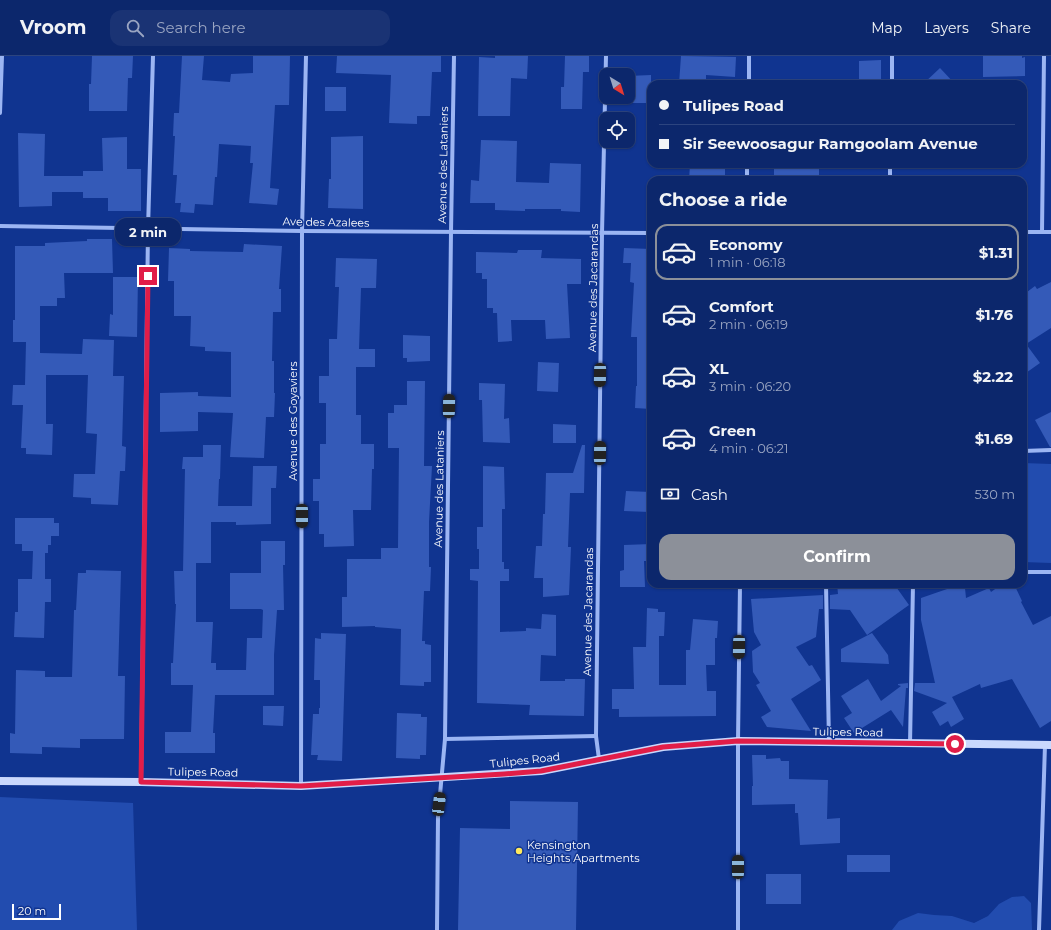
<!DOCTYPE html>
<html lang="en">
<head>
<meta charset="utf-8">
<style>
  body { margin:0; font-family:Montserrat,sans-serif; background:#1a3374; color:#f1f3f6; height:100vh; display:flex; flex-direction:column; font-size:15px; white-space:nowrap }
  * { box-sizing:border-box; margin:0 }
  p { font-size:13px; color:#9aa5c2 }
  .icon { flex:none; width:22px; height:22px; fill:none; stroke:currentColor; stroke-width:2; stroke-linecap:round; stroke-linejoin:round }
  .map { position:relative; flex:1; overflow:hidden }
  .side { position:absolute; left:647px; top:120px; width:380px; height:412px; display:flex; flex-direction:column; background:#0c276c; border-radius:12px; box-shadow:0 1px 3px #0004,0 0 0 1px #2c447f }
  .side>* { flex:none }
  .hud { position:absolute; left:647px; top:24px; width:380px; height:88px; border-radius:12px; box-shadow:0 1px 3px #0004,0 0 0 1px #2c447f; display:grid; align-content:center; height:88px; padding:0 12px; background:#0c276c }
  .needle { width:26px; rotate:142deg }
  .controls { position:absolute; left:599px; top:12px; display:grid; gap:8px }
  .controls a { display:grid; place-items:center; width:36px; height:36px; border-radius:8px; background:#0c276c; box-shadow:0 1px 3px #0004,0 0 0 1px #2c447f; font-size:20px }
  .scale { position:absolute; left:12px; bottom:10px; width:49px; box-sizing:border-box; padding-left:4px; border:2px solid #fff; border-top:0; font-size:11px; line-height:14px; white-space:nowrap; color:#fff; -webkit-text-stroke:3px #103490; paint-order:stroke }
  .end { position:absolute; width:18px; height:18px; margin:-9px; border:5px solid #e11d48; background:#fff; box-shadow:0 0 0 2px #fff }
  .from { border-radius:50% }
  .bubble { position:absolute; height:28px; border-radius:12px; background:#0c276c; box-shadow:0 1px 3px #0004,0 0 0 1px #2c447f; font-size:13px; font-weight:700; line-height:28px; text-align:center }
  .car { position:absolute; width:12px; height:24px; margin:-12px -6px; border-radius:5px; box-shadow:0 0 3px 1px #0007; background:linear-gradient(#222 24%,#8ab4d8 0 40%,#222 0 76%,#8ab4d8 0 86%,#222 0) }
  .hud b { display:flex; align-items:center; gap:14px; height:38px; font-size:15px }
  .hud b+b { border-top:1px solid #2c447f }
  .hud i { width:10px; height:10px; background:#f1f3f6 }
  ul { padding:0; list-style:none }
  li { display:flex; align-items:center; gap:12px; height:56px; margin:0 8px 6px; padding:0 4px; border:2px solid transparent; border-radius:12px }
  li div { flex:1 }
  li b { display:block; font-size:15px }
  li em { font-style:normal; font-weight:700 }
  li.active { border-color:#8c9099 }
  li>.icon { width:36px; height:36px; stroke-width:1.5 }
  h2 { padding:0 12px; font-size:18px; line-height:48px }
  .pay { display:flex; align-items:center; gap:10px; height:44px; padding:0 12px; font-size:15px }
  .pay p { margin-inline-start:auto }
  .button { display:flex; gap:8px; margin-top:auto; padding:8px 12px }
  .button a { flex:1; height:46px; border-radius:12px; background:#8c9099; color:#fff; font-size:16px; font-weight:700; line-height:46px; text-align:center }
  header { display:flex; align-items:center; gap:24px; box-sizing:border-box; height:56px; padding:0 20px; background:#0c276c; border-bottom:1px solid #2c447f }
  header strong { font-size:19px }
  nav { display:flex; gap:22px; margin-inline-start:auto; font-size:14px }
  .search { width:280px; height:36px; background:#1a3374; display:flex; align-items:center; gap:10px; box-sizing:border-box; padding:0 14px; border-radius:12px; color:#9aa5c2; font-size:15px }
  .map>svg:first-child { display:block }
</style>
</head>
<body>
<header>
<strong>Vroom</strong>
<div class="search"><svg class="icon" aria-label="search" viewBox="0 0 24 24"><circle cx="10" cy="10" r="6"/><path d="M15 15l6 6"/></svg>Search here</div>
<nav><a>Map</a><a>Layers</a><a>Share</a></nav>
</header>
<div class="map">
<svg width="1051" height="874" viewBox="0 0 1051 874">
  <rect width="100%" height="100%" fill="#103490"/>
  <g fill="#224caf">
    <polygon points="1023,407 1051,408 1051,507 1023,506"/>
    <polygon points="0,741 133,747 137,874 0,874"/>
    <polygon points="1024,840 1031,847 1032,874 892,874 899,865 918,857 934,859 952,860 974,867 988,860 999,848 1012,841"/>
  </g>
  <g fill="#345ab8">
    <polygon points="92,0 133,0 132,22 128,22 127,55 89,55 89,28 91,28"/>
    <polygon points="182,0 204,0 202,24 230,26 231,18 253,17 253,0 290,0 289,49 275,49 270,132 279,133 277,149 249,147 253,107 250,107 251,90 219,88 217,121 215,121 213,149 195,148 194,157 180,156 181,147 175,147 177,119 173,119 175,80 173,80 174,57 179,57"/>
    <polygon points="337,0 441,0 441,16 432,16 430,60 417,60 417,68 389,67 391,19 336,17"/>
    <polygon points="495,0 528,0 527,23 511,22 510,60 478,60 479,1 495,2"/>
    <polygon points="565,0 589,0 589,16 583,16 582,53 561,53 561,31 564,31"/>
    <polygon points="681,0 736,1 735,21 706,19 706,28 679,28"/>
    <polygon points="983,0 1022,0 1022,2 1025,1 1025,20 983,21"/>
    <polygon points="881,4 881,28 859,28 859,5"/>
    <polygon points="940,12 955,28 923,28"/>
    <polygon points="651,19 651,47 628,47 628,20"/>
    <rect x="325" y="31" width="21" height="24"/>
    <polygon points="18,77 45,78 44,120 83,120 83,115 103,115 102,82 127,81 127,113 141,113 141,155 108,155 108,142 83,142 83,136 52,136 52,150 19,151"/>
    <polygon points="363,80 363,153 328,152 329,123 331,123 331,81"/>
    <polygon points="481,84 517,85 516,126 549,127 550,107 581,108 580,156 561,155 561,153 525,153 525,155 495,154 495,147 470,147 471,124 479,125"/>
    <polygon points="690,108 725,108 725,124 689,124"/>
    <rect x="774" y="108" width="45" height="13"/>
    <polygon points="87,183 112,183 113,217 64,217 65,242 57,242 57,250 40,250 40,297 82,298 83,283 114,284 113,320 124,320 122,390 126,391 125,415 120,415 118,449 91,448 91,442 73,441 74,418 95,418 97,378 86,377 88,319 46,319 46,368 53,368 52,399 26,398 26,392 21,392 23,349 12,349 13,329 25,329 26,286 13,286 13,264 15,264 15,190 45,190 45,187 87,185"/>
    <polygon points="244,188 282,190 279,233 281,233 281,256 273,256 272,305 274,305 274,337 275,337 274,361 266,361 264,402 230,401 233,357 198,356 198,375 160,376 160,337 198,336 198,340 231,341 231,296 205,295 205,291 190,290 191,260 174,260 174,225 168,225 169,192 190,193 190,195 243,196"/>
    <polygon points="624,192 651,193 649,245 651,246 651,353 635,352 636,330 637,330 637,281 631,281 634,227 630,226 631,207 623,207"/>
    <polygon points="518,194 542,194 541,202 581,203 581,228 567,228 570,282 546,283 545,264 511,264 512,285 498,286 497,257 493,257 493,252 487,252 487,223 482,223 482,217 476,217 476,196 517,197"/>
    <polygon points="336,202 377,203 376,232 361,232 359,293 375,293 375,311 356,311 356,359 361,359 361,388 374,388 374,413 372,413 371,454 353,454 354,490 324,491 324,478 319,478 319,445 313,445 313,423 320,423 320,388 326,388 326,347 319,347 319,320 329,320 329,283 337,283 339,231 335,231"/>
    <polygon points="113,221 138,221 137,281 109,280 110,258 113,259"/>
    <polygon points="1051,226 1051,272 1026,288 1040,307 1023,319 1023,239 1035,230 1037,233"/>
    <polygon points="403,279 430,280 430,305 407,306 407,302 403,302"/>
    <polygon points="538,306 559,307 558,336 537,335"/>
    <polygon points="407,325 425,325 424,410 432,410 429,466 429,511 431,511 430,535 424,535 422,585 425,585 425,588 431,589 431,626 424,626 424,630 400,629 401,573 375,571 375,570 342,571 342,541 347,541 347,503 381,503 381,492 398,492 399,392 388,392 388,357 394,357 394,349 407,349"/>
    <polygon points="479,327 505,328 504,363 509,362 510,387 483,386 482,344 479,344"/>
    <polygon points="1051,356 1051,391 1050,391 1035,364"/>
    <polygon points="553,368 576,369 576,387 553,387"/>
    <polygon points="203,389 221,389 220,423 219,423 218,450 252,450 253,410 277,410 276,432 271,432 271,468 236,469 236,466 211,466 211,507 196,507 196,566 213,566 211,607 216,607 216,614 246,614 247,582 262,582 263,554 261,553 230,553 230,517 261,517 261,485 285,485 285,509 283,509 284,554 277,554 274,599 274,639 215,639 213,677 215,677 215,697 165,697 165,676 191,676 193,629 171,629 171,607 173,607 176,548 175,548 174,515 183,515 185,413 182,413 183,401 203,401"/>
    <polygon points="582,389 585,389 584,437 570,437 568,491 571,491 569,539 543,541 543,522 534,522 536,490 542,490 543,458 545,458 546,417 573,417"/>
    <polygon points="483,410 504,411 505,453 502,453 502,506 504,506 504,513 509,513 509,525 500,525 500,576 526,575 526,572 541,573 542,558 556,559 556,600 541,599 540,625 565,625 565,623 585,623 584,660 529,659 530,649 477,647 478,525 470,524 470,513 479,513 479,493 477,493 477,471 483,471"/>
    <polygon points="626,435 651,436 650,456 624,455"/>
    <polygon points="15,462 54,462 54,467 59,467 59,480 51,480 51,489 48,489 48,497 45,497 45,523 51,523 51,546 45,546 44,582 14,581 15,556 18,556 18,523 32,523 33,495 22,495 22,488 15,488"/>
    <polygon points="651,488 651,505 644,505 645,531 620,531 620,515 624,514 624,489"/>
    <polygon points="86,514 121,515 118,620 125,620 124,683 80,683 80,692 42,691 42,698 10,697 10,677 15,678 16,614 45,615 45,621 72,621 74,554 76,554 78,517 86,517"/>
    <polygon points="837,528 894,528 909,549 867,579 850,554 830,553 830,539 838,538"/>
    <polygon points="1002,528 1014,528 1022,545 1021,546 1033,569 1051,560 1051,665 1040,672 1012,623 981,632 980,628 952,641 964,663 951,671 948,665 940,670 932,656 947,647 914,635 915,627 935,627 921,564 921,542 950,532 965,532 966,542 989,532 991,536"/>
    <polygon points="823,539 823,553 819,553 816,581 796,591 809,610 812,609 821,624 791,643 811,675 767,671 761,661 771,655 756,629 760,627 753,616 752,595 761,589 754,576 751,543"/>
    <polygon points="647,552 658,553 658,556 665,556 664,580 659,580 659,629 686,629 686,594 690,594 693,563 718,565 717,582 715,582 715,609 706,609 707,635 716,635 716,660 619,661 619,653 612,653 612,633 634,633 633,591 646,591"/>
    <polygon points="321,577 346,578 342,705 317,704 318,699 311,699 313,658 319,658 319,652 320,652 320,624 314,624 315,582 321,583"/>
    <polygon points="872,577 888,599 889,608 841,606 841,593"/>
    <polygon points="868,623 881,645 901,630 898,629 898,628 908,627 908,632 906,632 903,671 891,654 854,677 844,662 852,657 841,640"/>
    <polygon points="263,650 284,650 283,670 263,669"/>
    <polygon points="397,657 421,658 421,661 427,661 426,699 420,699 420,703 396,702"/>
    <polygon points="752,699 766,699 766,703 780,702 781,705 789,705 789,723 828,724 827,763 840,762 840,787 800,789 798,757 795,757 795,748 752,749 752,730 753,730"/>
    <polygon points="510,745 578,746 576,874 458,874 460,772 510,773"/>
    <rect x="847" y="799" width="43" height="17"/>
    <rect x="766" y="818" width="35" height="30"/>
  </g>
  <g fill="none" stroke-linecap="round" stroke-linejoin="round">
    <g stroke="#9bb5f3" stroke-width="4">
      <polyline points="749,28 749,0"/>
      <polyline points="892,28 892,0"/>
      <polyline points="0,57 2,0"/>
      <polyline points="747,124 747,108"/>
      <polyline points="890,124 890,108"/>
      <polyline points="0,170 302,175 651,177"/>
      <polyline points="1023,176 1051,176"/>
      <polyline points="1042,176 1044,0"/>
      <polyline points="1023,395 1051,394"/>
      <polyline points="1023,516 1051,516"/>
      <polyline points="826,528 829,687"/>
      <polyline points="445,683 596,680"/>
      <polyline points="910,688 913,528"/>
      <polyline points="599,703 596,680 602,177 606,0"/>
      <polyline points="141,726 148,173 153,0"/>
      <polyline points="301,730 302,175 306,0"/>
      <polyline points="437,874 438,761 445,683 451,176 454,0"/>
      <polyline points="738,874 738,685 740,528"/>
      <polyline points="1039,874 1045,689"/>
    </g>
    <polyline stroke="#cad8fd" stroke-width="8" points="0,725 141,726 301,730 541,715 663,691 738,685 1051,689"/>
  </g>
  <g fill="none" stroke-linecap="round" stroke-linejoin="round">
    <polyline stroke="#e11d48" stroke-width="5" points="148,220 141,726 301,730 504,718 541,715 663,691 738,685 955,688"/>
  </g>
  <circle fill="#ffe95c" stroke="#103490" stroke-width="1.5" cx="519" cy="795" r="4"/>
  <g text-anchor="middle" dominant-baseline="central" stroke-width="3" stroke-linejoin="round" paint-order="stroke">
    <g font-size="11" fill="#fff" stroke="#103490">
      <text transform="translate(443 109) rotate(-89)">Avenue des Lataniers</text>
      <text transform="translate(326 166) rotate(1)">Ave des Azalees</text>
      <text transform="translate(593 232) rotate(-89)">Avenue des Jacarandas</text>
      <text transform="translate(293 365) rotate(-90)">Avenue des Goyaviers</text>
      <text transform="translate(439 433) rotate(-89)">Avenue des Lataniers</text>
      <text transform="translate(588 556) rotate(-89)">Avenue des Jacarandas</text>
      <text transform="translate(848 676) rotate(1)">Tulipes Road</text>
      <text transform="translate(525 704) rotate(-6)">Tulipes Road</text>
      <text transform="translate(203 716) rotate(1)">Tulipes Road</text>
    </g>
    <g font-size="11" fill="#fff" stroke="#103490" text-anchor="start">
      <text x="527" y="789">Kensington<tspan x="527" dy="13">Heights Apartments</tspan></text>
    </g>
  </g>
</svg>
<div class="controls">
<a><svg class="needle" viewBox="-14 -14 28 28"><path d="M0-13l5 13h-10z" fill="#e53935"/><path d="M0 13l5-13h-10z" fill="#9aa5c2"/></svg></a>
<a><svg class="icon" aria-label="locate" viewBox="0 0 24 24"><circle cx="12" cy="12" r="6"/><path d="M12 2v4M12 18v4M2 12h4M18 12h4"/></svg></a>
</div>
<div class="scale">20 m</div>
<i class="end from" style="left:955px;top:688px"></i>
<i class="end" style="left:148px;top:220px"></i>
<div class="bubble" style="left:115px;top:162px;width:66px">2 min</div>
<i class="car" style="left:600px;top:319px;rotate:181deg"></i>
<i class="car" style="left:449px;top:350px;rotate:1deg"></i>
<i class="car" style="left:600px;top:397px;rotate:1deg"></i>
<i class="car" style="left:302px;top:460px;rotate:180deg"></i>
<i class="car" style="left:739px;top:591px;rotate:181deg"></i>
<i class="car" style="left:439px;top:748px;rotate:7deg"></i>
<i class="car" style="left:738px;top:811px;rotate:0deg"></i>
<div class="hud">
<b><i class="from"></i>Tulipes Road</b>
<b><i></i>Sir Seewoosagur Ramgoolam Avenue</b>
</div>
<section class="side">
<h2>Choose a ride</h2>
<ul>
<li class="active"><svg class="icon" aria-label="car" viewBox="0 0 24 24"><path d="M5 17H2v-5l4-1 3-4h7l3 4 3 1v5h-3M9 17h6M6 11h13"/><circle cx="7" cy="17" r="2"/><circle cx="17" cy="17" r="2"/></svg><div><b>Economy</b><p>1 min · 06:18</p></div><em>$1.31</em></li>
<li><svg class="icon" aria-label="car" viewBox="0 0 24 24"><path d="M5 17H2v-5l4-1 3-4h7l3 4 3 1v5h-3M9 17h6M6 11h13"/><circle cx="7" cy="17" r="2"/><circle cx="17" cy="17" r="2"/></svg><div><b>Comfort</b><p>2 min · 06:19</p></div><em>$1.76</em></li>
<li><svg class="icon" aria-label="car" viewBox="0 0 24 24"><path d="M5 17H2v-5l4-1 3-4h7l3 4 3 1v5h-3M9 17h6M6 11h13"/><circle cx="7" cy="17" r="2"/><circle cx="17" cy="17" r="2"/></svg><div><b>XL</b><p>3 min · 06:20</p></div><em>$2.22</em></li>
<li><svg class="icon" aria-label="car" viewBox="0 0 24 24"><path d="M5 17H2v-5l4-1 3-4h7l3 4 3 1v5h-3M9 17h6M6 11h13"/><circle cx="7" cy="17" r="2"/><circle cx="17" cy="17" r="2"/></svg><div><b>Green</b><p>4 min · 06:21</p></div><em>$1.69</em></li>
</ul>
<div class="pay"><svg class="icon" aria-label="cash" viewBox="0 0 24 24"><path d="M3 7h18v10H3z"/><circle cx="12" cy="12" r="2"/></svg>Cash<p>530 m</p></div>
<div class="button"><a>Confirm</a></div>
</section>
</div>
</body>
</html>
